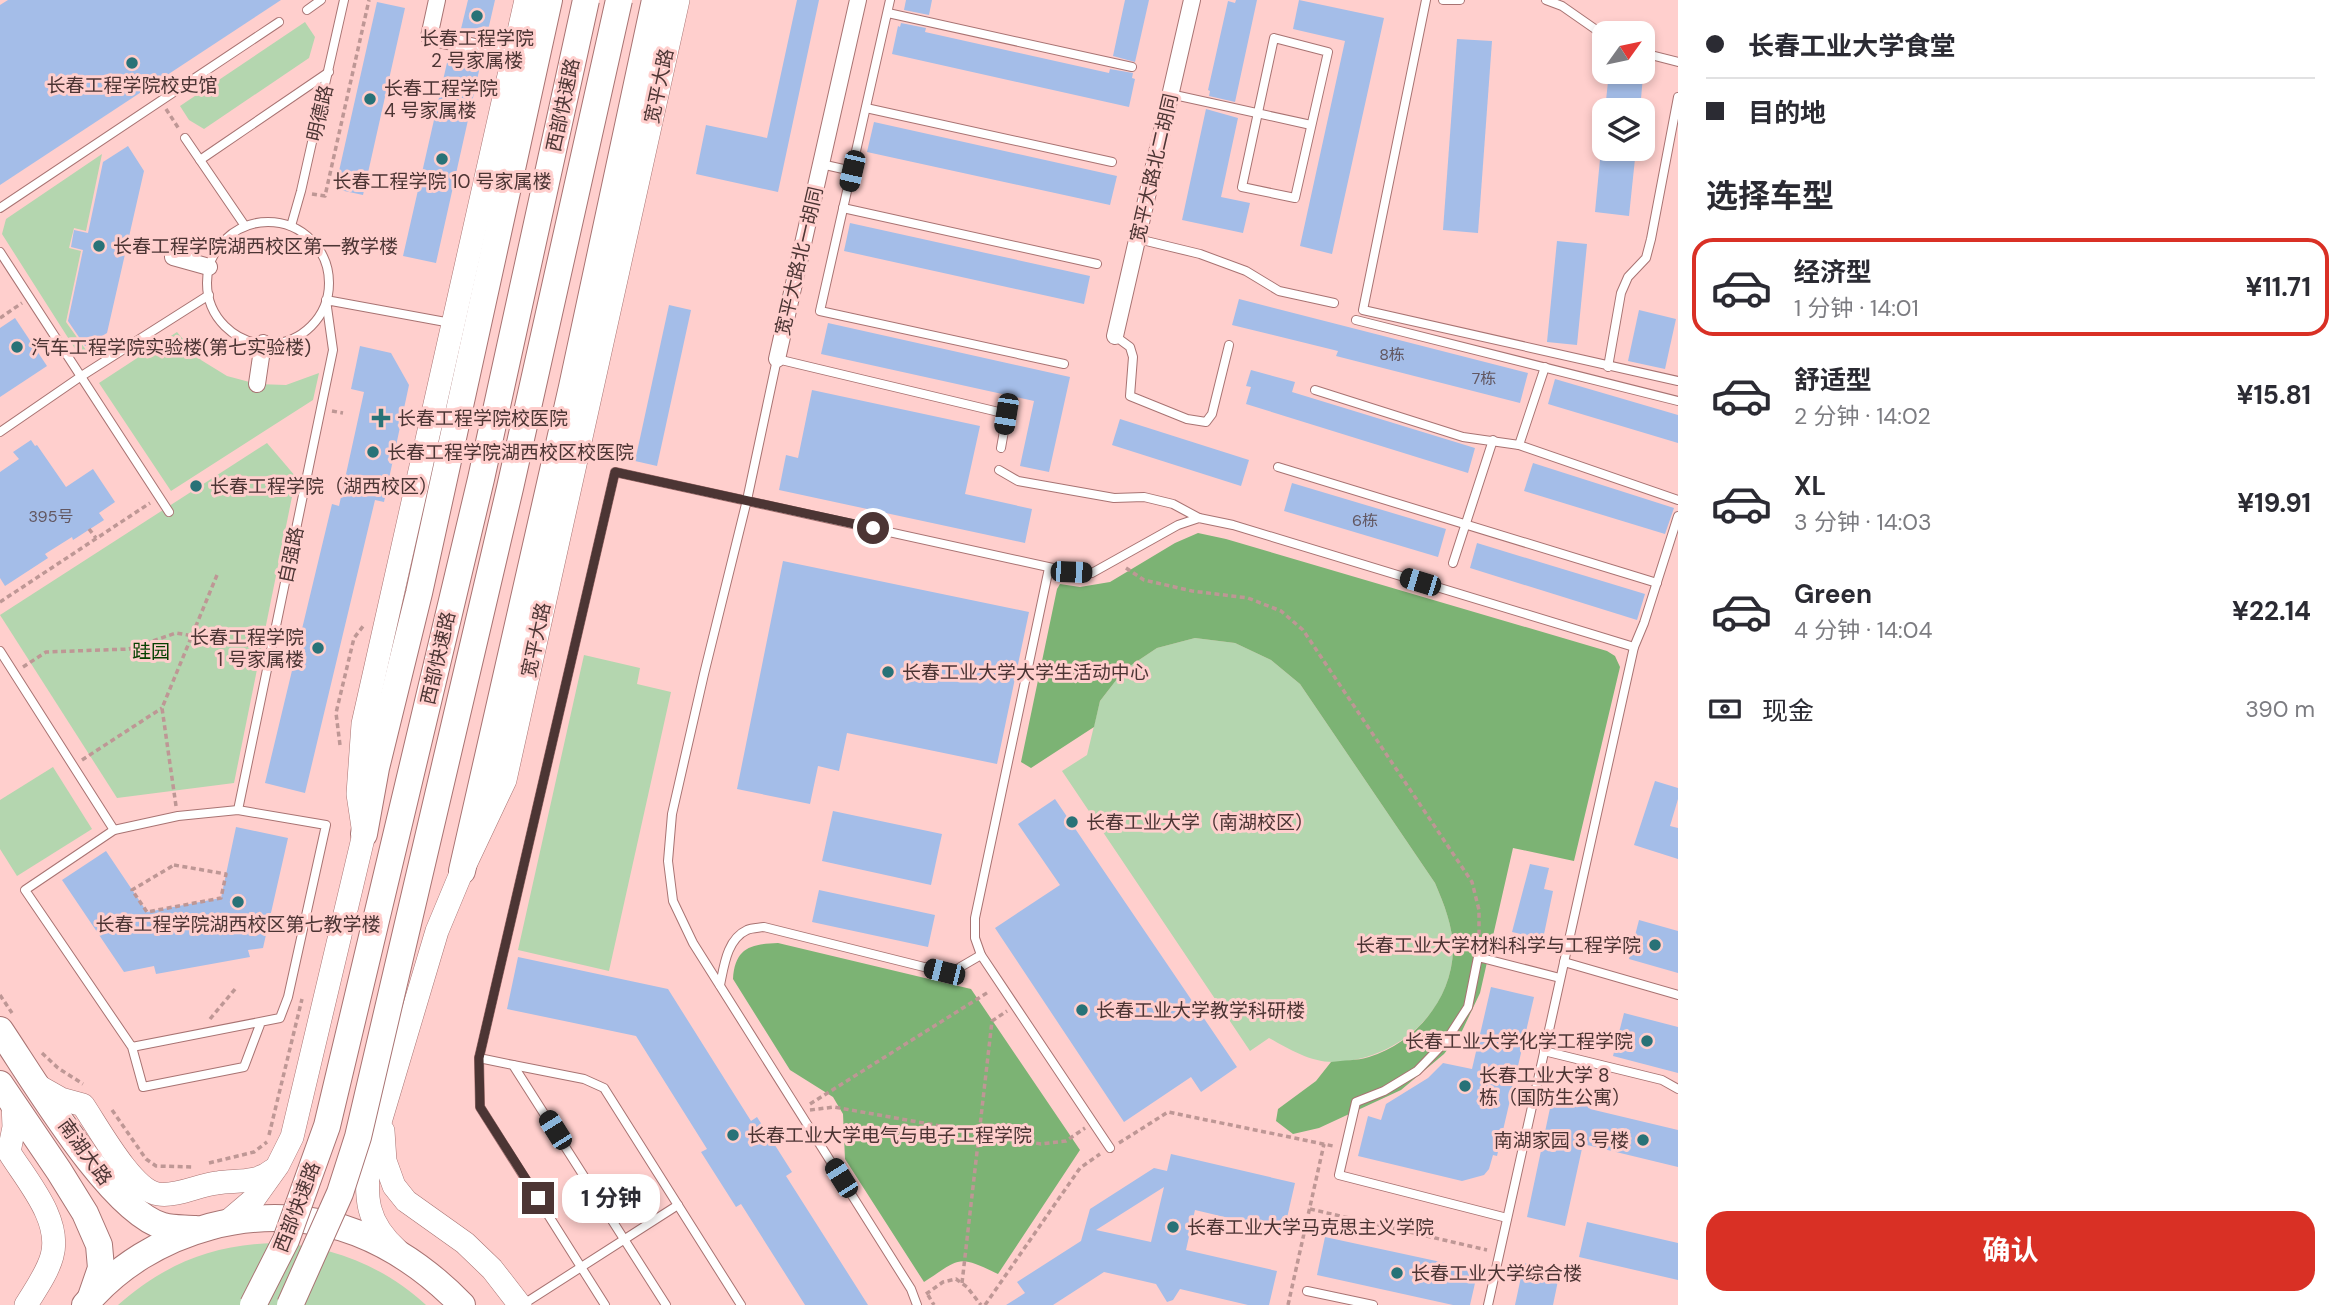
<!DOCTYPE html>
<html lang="zh">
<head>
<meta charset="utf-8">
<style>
  body { margin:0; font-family:"DM Sans","Noto Sans SC",sans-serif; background:#f7f7f7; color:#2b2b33; height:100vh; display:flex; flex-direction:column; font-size:26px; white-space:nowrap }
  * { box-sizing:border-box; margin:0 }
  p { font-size:23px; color:#7c7c81 }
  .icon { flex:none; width:38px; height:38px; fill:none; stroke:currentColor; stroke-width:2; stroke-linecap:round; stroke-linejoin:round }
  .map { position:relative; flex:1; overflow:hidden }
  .drawer { display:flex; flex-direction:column; background:#fff; width:665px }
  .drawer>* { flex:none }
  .guide { display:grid; align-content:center; height:154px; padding:0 28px; background:#fff }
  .needle { width:46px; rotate:57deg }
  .tools { position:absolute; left:1592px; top:21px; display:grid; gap:14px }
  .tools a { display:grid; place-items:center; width:63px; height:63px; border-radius:14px; background:#fff; box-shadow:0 4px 10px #0003; font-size:35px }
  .end { position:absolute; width:32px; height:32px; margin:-16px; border:9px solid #4c3534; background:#fff; box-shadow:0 0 0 4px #fff }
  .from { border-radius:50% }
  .bubble { position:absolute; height:49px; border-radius:21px; background:#fff; box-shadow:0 4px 10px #0003; font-size:23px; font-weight:700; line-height:49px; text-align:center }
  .car { position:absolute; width:21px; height:42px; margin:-21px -10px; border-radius:9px; box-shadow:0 0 5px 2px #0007; background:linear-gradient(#222 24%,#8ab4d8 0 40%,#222 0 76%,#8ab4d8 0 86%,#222 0) }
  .guide b { display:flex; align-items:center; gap:24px; height:66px; font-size:26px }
  .guide b+b { border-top:2px solid #e1e1e2 }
  .guide i { width:18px; height:18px; background:#2b2b33 }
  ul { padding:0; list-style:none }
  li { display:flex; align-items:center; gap:21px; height:98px; margin:0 14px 10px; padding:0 14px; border:4px solid transparent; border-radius:21px }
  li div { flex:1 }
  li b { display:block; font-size:26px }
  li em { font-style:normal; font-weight:700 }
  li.on { border-color:#d93025 }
  li>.icon { width:63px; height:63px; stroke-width:1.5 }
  h2 { padding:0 28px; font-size:32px; line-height:84px }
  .pay { display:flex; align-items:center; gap:18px; height:77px; padding:0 28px; font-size:26px }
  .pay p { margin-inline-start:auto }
  .action { display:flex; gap:14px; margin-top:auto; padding:14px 28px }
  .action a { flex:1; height:80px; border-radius:21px; background:#d93025; color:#fff; font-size:28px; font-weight:700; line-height:80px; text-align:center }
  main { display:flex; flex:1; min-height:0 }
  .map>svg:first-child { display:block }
</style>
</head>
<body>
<main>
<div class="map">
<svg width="1678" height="1305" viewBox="0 0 1678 1305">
  <rect width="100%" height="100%" fill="#ffcfcd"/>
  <g fill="#b4d6af">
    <polygon points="305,22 315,37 309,58 204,129 189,120 180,106"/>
    <polygon points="102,154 86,231 74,228 69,248 81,251 66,322 86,350 79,355 2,234 6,219"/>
    <polygon points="177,332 201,360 227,376 257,384 286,385 319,373 313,400 171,491 99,383"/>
    <polygon points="267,443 296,477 234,783 117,798 0,615"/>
    <path d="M1195 638 1235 643 1271 660 1300 684 1435 883C1444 904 1453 926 1453 949 1452 1013 1395 1061 1333 1062 1310 1062 1289 1049 1269 1038L1250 1051 1062 771 1087 755 1100 701 1124 670 1157 648Z"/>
    <polygon points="584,655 640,668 637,684 671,692 609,971 518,950"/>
    <polygon points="53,767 92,829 17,876 0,849 0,800"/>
    <path d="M274 1243C332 1246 382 1265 426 1305H118C165 1264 211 1245 274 1243Z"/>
  </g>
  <g fill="#7cb374">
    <path d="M1198 533 1226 539 1607 651 1615 656 1620 667 1574 861 1513 848 1480 993 1462 1031 1444 1054 1401 1090 1319 1128 1293 1134 1276 1121 1278 1109 1316 1081 1331 1062C1343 1060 1357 1061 1369 1057 1415 1043 1452 999 1453 950 1453 926 1444 904 1435 883L1300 684 1271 660 1235 643 1195 638 1157 648 1124 670 1100 701 1094 727 1031 768 1021 762 1057 589 1060 584 1080 587 1110 582 1175 543Z"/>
    <path d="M778 943 971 989 1080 1150 998 1274C957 1254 961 1258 924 1282L845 1159 843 1114 833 1097 790 1070 733 979C735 948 750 944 778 943Z"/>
  </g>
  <g fill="#a4bde8" fill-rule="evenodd">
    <polygon points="8,0 281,0 0,185 0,5"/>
    <polygon points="468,0 495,0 486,39 460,33"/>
    <polygon points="797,0 819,0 778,192 696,174 706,125 767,138"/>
    <polygon points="906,0 932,0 929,15 904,10"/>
    <polygon points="1125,0 1149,0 1135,62 1113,56"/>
    <polygon points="1236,0 1257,0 1235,102 1209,96 1210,91 1208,90 1228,1 1235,3"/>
    <polygon points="1299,0 1384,18 1332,254 1300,246 1345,41 1293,29"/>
    <polygon points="377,2 405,8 363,195 335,189"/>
    <polygon points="901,23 926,28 925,32 1109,73 1110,69 1133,73 1132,78 1135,79 1129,107 892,54 898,26 900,27"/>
    <polygon points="1457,39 1492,41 1478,233 1443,230"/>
    <polygon points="455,53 481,59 481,62 436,263 403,256 449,54 455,56"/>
    <polygon points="1609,72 1643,76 1640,110 1605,110"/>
    <polygon points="1206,109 1238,118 1221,197 1250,203 1243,233 1182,220"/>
    <polygon points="874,122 1117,176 1110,205 867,152"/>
    <polygon points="128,146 144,171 107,333 85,346 68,321 83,250 71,247 74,230 88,233 103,162"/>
    <polygon points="1601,149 1636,149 1629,216 1595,212"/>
    <polygon points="850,223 1090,276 1084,304 844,251"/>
    <polygon points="1557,241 1587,244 1577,345 1547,342"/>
    <polygon points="1239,299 1528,373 1520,403 1336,356 1338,351 1232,325"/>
    <polygon points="669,305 691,310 657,466 635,461"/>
    <polygon points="1639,310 1676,319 1665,369 1628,361"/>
    <polygon points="15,318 47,366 0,397 0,328"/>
    <polygon points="828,323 1070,377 1049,472 1020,466 1034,401 821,354"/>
    <polygon points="360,346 391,353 409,385 384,502 375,500 305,793 265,783 332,504 339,506 364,392 351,389"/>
    <polygon points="1251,370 1295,382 1292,392 1475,448 1468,473 1246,404 1251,387 1246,386"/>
    <polygon points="1555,379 1678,415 1678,443 1548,404"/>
    <polygon points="812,390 980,426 965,494 1032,509 1025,543 779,490 786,455 798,458"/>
    <polygon points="1120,419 1249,460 1241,486 1112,445"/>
    <polygon points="31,440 35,446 37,445 66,487 93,469 115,502 99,513 104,520 73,540 72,537 45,554 48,558 5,586 0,578 0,472 19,459 13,452"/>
    <polygon points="1533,463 1674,508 1665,534 1524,491"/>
    <polygon points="1292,483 1446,529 1438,557 1284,511"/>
    <polygon points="1477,543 1645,594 1637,620 1470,568"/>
    <polygon points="783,561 1029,612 997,764 847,733 839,771 818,766 810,804 737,789"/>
    <polygon points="1655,781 1678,788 1678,799 1670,826 1678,828 1678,859 1634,845"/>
    <polygon points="1055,799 1237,1067 1201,1092 1191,1077 1124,1122 995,928 1060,885 1018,824"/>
    <polygon points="833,811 942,834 931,885 822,861"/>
    <polygon points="236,827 288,838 263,948 248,950 250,957 156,974 154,966 124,972 62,880 106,851 147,912 221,898"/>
    <polygon points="1530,864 1549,868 1544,889 1553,891 1543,939 1512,932"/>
    <polygon points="819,890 935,915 928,947 812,922"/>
    <polygon points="1639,920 1678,931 1678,973 1629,959"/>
    <polygon points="518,957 668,989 751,1121 757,1117 792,1172 786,1176 868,1305 805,1305 741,1204 736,1207 701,1152 707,1149 636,1036 507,1009"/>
    <polygon points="1491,987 1534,997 1497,1156 1493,1155 1489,1169 1484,1175 1462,1181 1358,1156 1368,1116 1381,1120 1386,1104 1428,1078 1443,1063 1472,1069"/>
    <polygon points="1624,1013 1678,1027 1678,1073 1613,1056"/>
    <polygon points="1553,1094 1592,1103 1590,1109 1678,1130 1678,1167 1583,1144 1565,1226 1527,1217"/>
    <path d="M1171 1154 1295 1183 1284 1231 1195 1210 1186 1250 1277 1271 1269 1305H1248L1180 1289 1173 1300 1167 1302 1156 1284 1104 1272 1053 1305H1006L1025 1293 1017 1282 1081 1241 1090 1209 1154 1168 1167 1171ZM1164 1187 1151 1242 1096 1230Z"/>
    <polygon points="1587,1222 1678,1243 1678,1280 1579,1257"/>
    <polygon points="1325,1237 1478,1270 1470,1305 1453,1305 1317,1275"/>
    <polygon points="1524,1263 1560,1271 1553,1305 1515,1305"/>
  </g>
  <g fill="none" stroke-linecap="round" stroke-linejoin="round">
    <defs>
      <g id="service">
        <polyline points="890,0 820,311 1064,364"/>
        <polyline points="1426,0 1363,310 1678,381"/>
        <polyline points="1443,0 1460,0"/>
        <polyline points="1546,0 1562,6 1605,36"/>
        <polyline points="307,10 321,0"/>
        <polyline points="888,13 1132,67"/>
        <polygon points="1274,38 1328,52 1295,198 1242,187"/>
        <polyline points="1643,53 1678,62"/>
        <polyline points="1170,94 1311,125"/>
        <polyline points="866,108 1112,162"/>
        <polyline points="185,138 245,226"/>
        <polyline points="200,160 329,72"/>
        <polyline points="821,164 852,171"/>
        <polyline points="0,208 279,22"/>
        <polyline points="843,208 1097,264"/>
        <circle cx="268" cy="283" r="61"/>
        <polyline points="291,226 301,191 344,0"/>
        <polyline points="1138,239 1200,254 1246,271 1279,291 1334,303"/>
        <polyline points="0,252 169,512"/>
        <polyline points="1356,320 1678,401"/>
        <polyline points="1115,336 1130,347 1133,357 1130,396 1187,419 1206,422 1212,414 1229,345"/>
        <polyline points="1608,367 1621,293 1628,277 1646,258 1651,239 1678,97"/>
        <polyline points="1315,390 1463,437 1519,445 1678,500"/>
        <polyline points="0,432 80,377 209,295"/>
        <polyline points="1519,445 1545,367"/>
        <polyline points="1278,467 1657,583"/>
        <polyline points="999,470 1018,481 1114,498 1144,497 1173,504 1199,518"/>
        <polyline points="1453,563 1493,440"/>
        <polyline points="1049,568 975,918 975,938 981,955 1110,1148"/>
        <polyline points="0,651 114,830"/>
        <polyline points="238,810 333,350 326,300 451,323"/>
        <polyline points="1564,962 1678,995"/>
        <path d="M720 985C724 966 727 939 747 930 752 928 759 928 764 927L944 972 957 969 981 955"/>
        <polyline points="132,1047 280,1018 288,997 326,825 238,810 178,816 114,830 25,890 132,1047 143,1087 244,1067 261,1022"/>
        <polyline points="1544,1051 1662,1080 1678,1089"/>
        <polyline points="479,1058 513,1065 666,1305"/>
        <polyline points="513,1065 584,1079 604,1088 741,1305"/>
        <polyline points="1507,1218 1339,1175 1356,1102 1384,1091 1417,1071 1446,1041 1468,1007 1478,957 1560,978"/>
        <polyline points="1307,1291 1373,1305"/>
        <polyline points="522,1305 678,1205"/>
        <polyline points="605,1305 480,1107 479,1058 615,472 1071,572 1092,573 1178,525 1199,518 1233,525 1634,647"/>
        <polyline points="917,1305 911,1289 693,943 673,901 668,861 672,814 704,674 747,500 777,359 1007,414 1001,448"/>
        <polyline points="1488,1305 1634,647 1644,623 1678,516"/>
      </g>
      <g id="minor">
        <polyline points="437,0 429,37 498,52"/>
        <polyline points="173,257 209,267"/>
        <polyline points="1115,336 1192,0"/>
        <polyline points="777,359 858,0"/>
        <polyline points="257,384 263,343"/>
      </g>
      <g id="secondary">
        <path d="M38 1086 61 1099 83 1105C98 1127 132 1190 158 1194 177 1197 198 1185 217 1183 237 1180 256 1184 273 1170"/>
        <path d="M13 1103 14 1127 9 1152C27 1181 62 1220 52 1256 47 1274 35 1290 26 1305"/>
        <polyline points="383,1131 385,1161 394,1186 406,1201 465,1243 492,1269 520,1305"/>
        <polyline points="226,1223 253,1200 278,1165 292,1137 364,834 358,794 363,724 526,0"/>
        <path d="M397 1250C366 1222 365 1198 369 1159L437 931 462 871 505 780 678 0"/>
      </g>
      <g id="primary">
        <path d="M0 1030C32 1077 111 1212 163 1226 173 1229 185 1228 195 1229"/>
        <polyline points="0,1084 59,1171 85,1213 99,1245 101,1268 91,1297"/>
        <path d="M85 1305C149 1228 264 1197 357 1233 398 1249 431 1273 462 1305"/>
      </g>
      <g id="trunk">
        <polyline points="364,834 376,768 419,593 549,0"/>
        <polyline points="462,871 572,387 655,0"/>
      </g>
    </defs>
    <use href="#service" stroke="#a87372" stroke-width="10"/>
    <use href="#minor" stroke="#a87372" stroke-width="18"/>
    <use href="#secondary" stroke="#a87372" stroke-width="24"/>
    <use href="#primary" stroke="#a87372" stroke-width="28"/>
    <use href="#trunk" stroke="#a87372" stroke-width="28"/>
    <g stroke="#be9795" stroke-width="3.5" stroke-dasharray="5 3.5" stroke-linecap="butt">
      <polyline points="166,109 179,129"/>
      <polyline points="312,194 325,196 369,0"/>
      <polyline points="128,245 159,254"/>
      <polyline points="0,318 22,303"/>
      <polyline points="332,411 343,413"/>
      <polyline points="89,529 96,538"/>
      <polyline points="1126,568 1144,580 1192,591 1248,598 1281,611 1303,630 1472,882 1479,910 1479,945"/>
      <polyline points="0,602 150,503"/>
      <polyline points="23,667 46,652 129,649 176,633 259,647"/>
      <polyline points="340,745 336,713 354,638 364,625"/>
      <polyline points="82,760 162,708"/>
      <polyline points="176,806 162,708 217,575"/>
      <polygon points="174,865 226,874 221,898 147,912 132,890"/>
      <polyline points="0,995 12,1013"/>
      <polyline points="210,1019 236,988"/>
      <polyline points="42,1053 58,1068 83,1084"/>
      <polyline points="810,1104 990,991"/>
      <polyline points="112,1110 146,1159 156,1166 192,1167"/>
      <polyline points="810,1110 834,1107 1041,1144 1066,1141 1085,1128"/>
      <polyline points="269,1135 302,999"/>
      <polyline points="1119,1143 1168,1112 1333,1146"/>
      <polyline points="209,1163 254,1152 267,1142"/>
      <polyline points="1310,1209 1487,1250"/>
      <polyline points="962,1283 992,1021 1007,1011"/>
      <polyline points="926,1294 943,1282 956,1279 967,1287 981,1305"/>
      <polyline points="928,1295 934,1305"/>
      <polyline points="985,1305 1080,1168 1100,1154"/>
      <polyline points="1288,1305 1324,1144"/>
    </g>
    <use href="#service" stroke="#fff" stroke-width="8"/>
    <use href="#minor" stroke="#fff" stroke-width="16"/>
    <use href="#secondary" stroke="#fff" stroke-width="23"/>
    <use href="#primary" stroke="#fff" stroke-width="26"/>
    <use href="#trunk" stroke="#fff" stroke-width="26"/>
    <defs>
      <g id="trunk-bridge">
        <polyline points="253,1305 286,1240 327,1126 481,479 586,0"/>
        <polyline points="290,1305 340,1193 358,1137 510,488 619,0"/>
      </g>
    </defs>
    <use href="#trunk-bridge" stroke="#a87372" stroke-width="28" stroke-linecap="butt"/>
    <use href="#trunk-bridge" stroke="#fff" stroke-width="26"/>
  </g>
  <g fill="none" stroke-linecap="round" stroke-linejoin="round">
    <polyline stroke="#4c3534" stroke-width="9" points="538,1198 480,1107 479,1058 615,472 873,528"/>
  </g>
  <g fill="#287277" stroke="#ffcfcd" stroke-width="2.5">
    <circle cx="477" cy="16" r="7"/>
    <circle cx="132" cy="63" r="7"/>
    <circle cx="370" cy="99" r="7"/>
    <circle cx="442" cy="159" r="7"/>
    <circle cx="99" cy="246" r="7"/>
    <circle cx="17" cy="347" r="7"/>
    <path d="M377.5 407.5h7v7h7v7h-7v7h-7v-7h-7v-7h7z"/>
    <circle cx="373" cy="452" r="7"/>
    <circle cx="196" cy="486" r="7"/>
    <circle cx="318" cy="648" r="7"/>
    <circle cx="888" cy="672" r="7"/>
    <circle cx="1072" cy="822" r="7"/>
    <circle cx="238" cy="902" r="7"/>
    <circle cx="1655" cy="945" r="7"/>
    <circle cx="1082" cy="1010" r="7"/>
    <circle cx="1647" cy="1041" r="7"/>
    <circle cx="1465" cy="1086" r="7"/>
    <circle cx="733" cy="1135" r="7"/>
    <circle cx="1643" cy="1140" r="7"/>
    <circle cx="1173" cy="1227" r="7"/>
    <circle cx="1397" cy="1273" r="7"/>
  </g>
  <g text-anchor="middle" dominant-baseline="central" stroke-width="6" stroke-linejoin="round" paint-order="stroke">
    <g font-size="16" fill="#625761">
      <text x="1392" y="354">8栋</text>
      <text x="1484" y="378">7栋</text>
      <text x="51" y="516">395号</text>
      <text x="1365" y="520">6栋</text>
    </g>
    <g font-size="19" fill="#4c3534" stroke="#ffcfcd" text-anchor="start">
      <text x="477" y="38" text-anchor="middle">长春工程学院<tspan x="477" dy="22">2 号家属楼</tspan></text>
      <text x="132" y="85" text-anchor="middle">长春工程学院校史馆</text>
      <text x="384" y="88">长春工程学院<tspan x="384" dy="22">4 号家属楼</tspan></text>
      <text x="442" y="181" text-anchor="middle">长春工程学院 10 号家属楼</text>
      <text x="113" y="246">长春工程学院湖西校区第一教学楼</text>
      <text x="31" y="347">汽车工程学院实验楼(第七实验楼)</text>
      <text x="397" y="418">长春工程学院校医院</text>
      <text x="387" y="452">长春工程学院湖西校区校医院</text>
      <text x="210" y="486">长春工程学院（湖西校区）</text>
      <text x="304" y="637" text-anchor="end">长春工程学院<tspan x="304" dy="22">1 号家属楼</tspan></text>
      <text x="902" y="672">长春工业大学大学生活动中心</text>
      <text x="1086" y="822">长春工业大学（南湖校区）</text>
      <text x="238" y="924" text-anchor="middle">长春工程学院湖西校区第七教学楼</text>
      <text x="1641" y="945" text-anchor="end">长春工业大学材料科学与工程学院</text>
      <text x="1096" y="1010">长春工业大学教学科研楼</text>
      <text x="1633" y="1041" text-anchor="end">长春工业大学化学工程学院</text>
      <text x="1479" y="1075">长春工业大学 8<tspan x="1479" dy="22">栋（国防生公寓）</tspan></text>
      <text x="747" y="1135">长春工业大学电气与电子工程学院</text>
      <text x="1629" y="1140" text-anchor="end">南湖家园 3 号楼</text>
      <text x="1187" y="1227">长春工业大学马克思主义学院</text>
      <text x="1411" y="1273">长春工业大学综合楼</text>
    </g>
    <g font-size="19" fill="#4c3534" stroke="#ffcfcd">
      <text transform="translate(659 86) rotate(-78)">宽平大路</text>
      <text transform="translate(563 105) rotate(-78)">西部快速路</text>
      <text transform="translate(320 113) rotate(-77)">明德路</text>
      <text transform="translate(1154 168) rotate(-77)">宽平大路北二胡同</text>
      <text transform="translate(799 261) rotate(-77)">宽平大路北一胡同</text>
      <text transform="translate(291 555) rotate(-78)">自强路</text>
      <text transform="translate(536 640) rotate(-78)">宽平大路</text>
      <text transform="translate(438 658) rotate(-77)">西部快速路</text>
      <text transform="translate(85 1152) rotate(54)">南湖大路</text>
      <text transform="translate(297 1207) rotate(-69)">西部快速路</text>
    </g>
    <g font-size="19" fill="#064100" stroke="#ffcfcd">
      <text x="151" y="651">跬园</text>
    </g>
  </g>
</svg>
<div class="tools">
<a><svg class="needle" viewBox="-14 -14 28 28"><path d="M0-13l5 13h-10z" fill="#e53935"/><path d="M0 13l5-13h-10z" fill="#7c7c81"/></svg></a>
<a><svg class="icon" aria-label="layers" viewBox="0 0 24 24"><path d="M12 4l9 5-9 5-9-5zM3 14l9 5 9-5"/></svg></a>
</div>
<i class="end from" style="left:873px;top:528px"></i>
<i class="end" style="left:538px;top:1198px"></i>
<div class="bubble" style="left:562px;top:1174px;width:98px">1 分钟</div>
<i class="car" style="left:852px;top:171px;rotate:193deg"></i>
<i class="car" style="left:1006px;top:414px;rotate:189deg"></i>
<i class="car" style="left:1071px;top:572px;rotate:92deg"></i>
<i class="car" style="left:1420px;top:582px;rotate:287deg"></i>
<i class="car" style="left:944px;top:972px;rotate:284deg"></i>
<i class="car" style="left:555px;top:1130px;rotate:328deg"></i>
<i class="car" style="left:841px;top:1178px;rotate:328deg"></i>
</div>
<section class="drawer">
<div class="guide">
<b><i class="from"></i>长春工业大学食堂</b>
<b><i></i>目的地</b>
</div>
<h2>选择车型</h2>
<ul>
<li class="on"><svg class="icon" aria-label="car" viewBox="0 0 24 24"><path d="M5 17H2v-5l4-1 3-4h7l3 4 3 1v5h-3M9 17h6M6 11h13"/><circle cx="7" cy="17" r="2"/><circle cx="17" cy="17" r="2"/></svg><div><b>经济型</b><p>1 分钟 · 14:01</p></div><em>¥11.71</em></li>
<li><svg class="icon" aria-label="car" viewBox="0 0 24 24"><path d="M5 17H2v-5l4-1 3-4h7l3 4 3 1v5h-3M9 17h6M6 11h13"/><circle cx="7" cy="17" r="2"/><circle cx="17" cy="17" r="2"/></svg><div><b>舒适型</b><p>2 分钟 · 14:02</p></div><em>¥15.81</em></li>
<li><svg class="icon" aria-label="car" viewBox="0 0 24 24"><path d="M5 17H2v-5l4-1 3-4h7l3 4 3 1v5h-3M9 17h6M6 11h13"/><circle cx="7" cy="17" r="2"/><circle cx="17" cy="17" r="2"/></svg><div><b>XL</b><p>3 分钟 · 14:03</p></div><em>¥19.91</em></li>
<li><svg class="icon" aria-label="car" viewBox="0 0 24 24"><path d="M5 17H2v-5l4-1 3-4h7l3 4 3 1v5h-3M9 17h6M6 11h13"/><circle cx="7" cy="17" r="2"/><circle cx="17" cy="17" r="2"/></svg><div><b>Green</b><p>4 分钟 · 14:04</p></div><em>¥22.14</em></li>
</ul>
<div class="pay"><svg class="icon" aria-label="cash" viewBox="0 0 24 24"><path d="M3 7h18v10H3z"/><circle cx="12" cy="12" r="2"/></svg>现金<p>390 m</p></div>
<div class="action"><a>确认</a></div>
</section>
</main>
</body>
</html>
